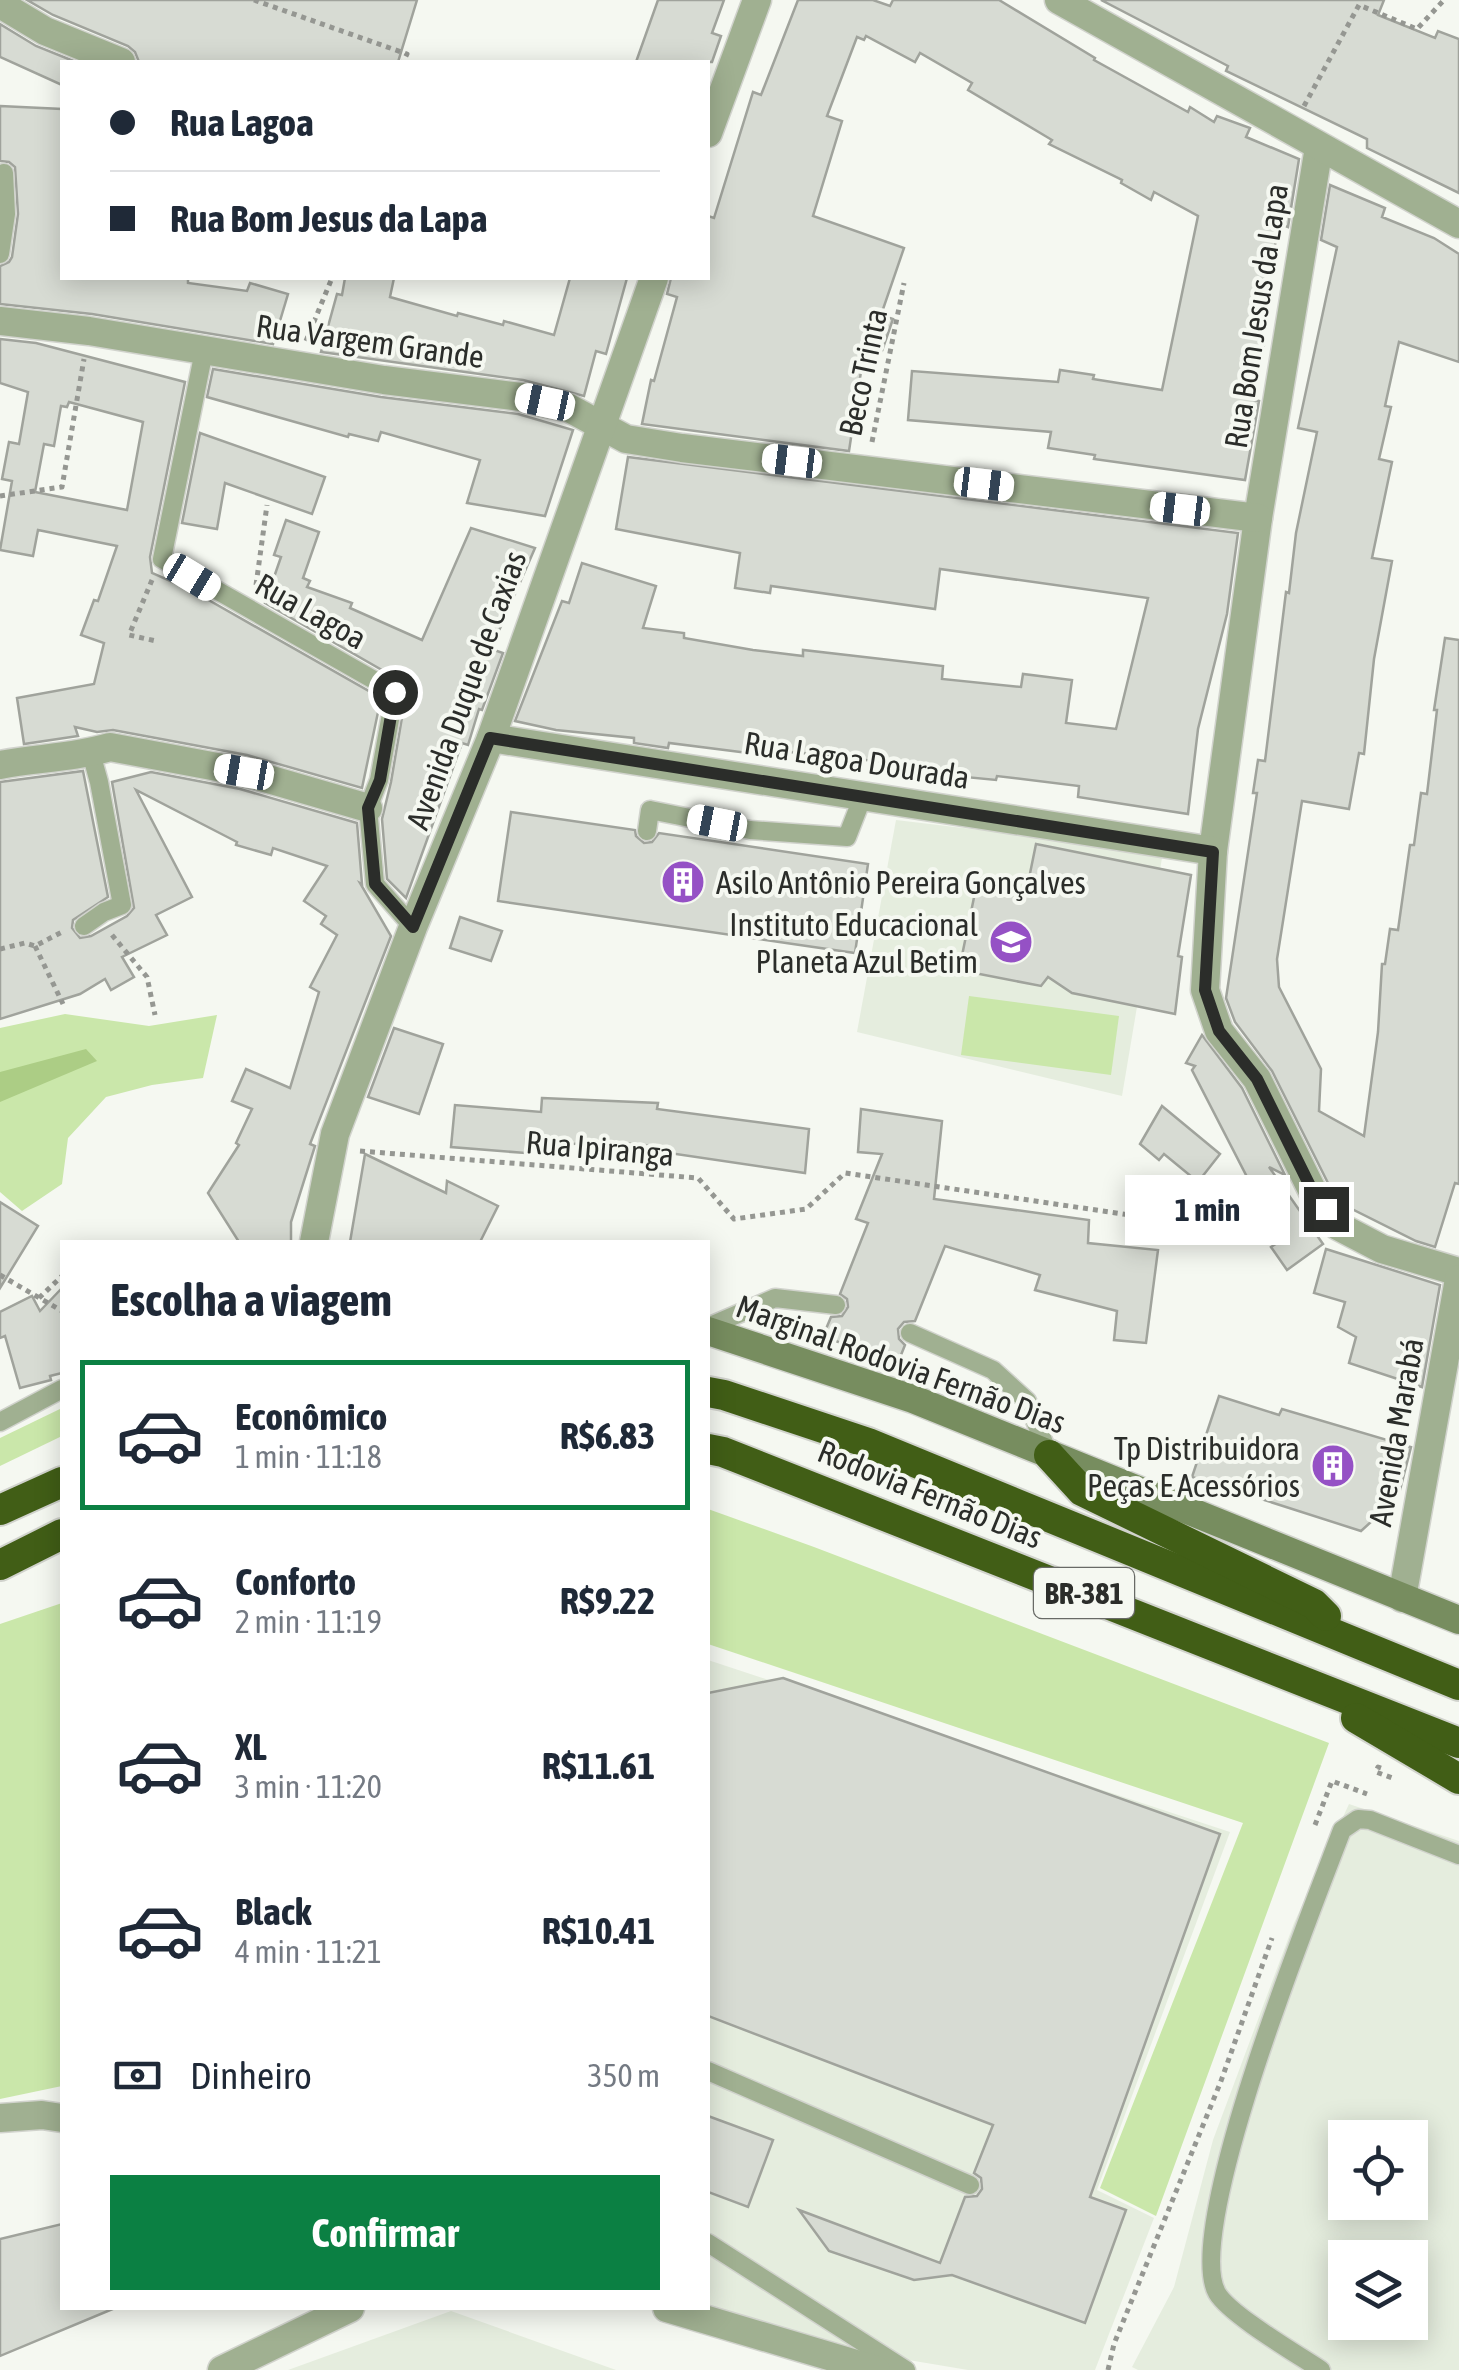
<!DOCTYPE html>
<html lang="pt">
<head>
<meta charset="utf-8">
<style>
  body { margin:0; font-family:"Asap Condensed",sans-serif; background:#f6f6f7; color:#1f2937; height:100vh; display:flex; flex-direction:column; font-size:38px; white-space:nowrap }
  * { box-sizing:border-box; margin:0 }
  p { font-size:32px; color:#747a83 }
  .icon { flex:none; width:55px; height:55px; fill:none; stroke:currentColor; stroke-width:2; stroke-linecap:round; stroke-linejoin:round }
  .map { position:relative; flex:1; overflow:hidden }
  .details { position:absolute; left:60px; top:1240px; width:650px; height:1070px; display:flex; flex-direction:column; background:#fff; border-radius:0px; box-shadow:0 5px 25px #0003 }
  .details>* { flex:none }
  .hud { position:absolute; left:60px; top:60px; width:650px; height:220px; border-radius:0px; box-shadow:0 5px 25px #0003; display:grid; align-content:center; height:220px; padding:0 50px; background:#fff }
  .buttons { position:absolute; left:1328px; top:2120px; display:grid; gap:20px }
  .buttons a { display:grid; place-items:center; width:100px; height:100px; border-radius:0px; background:#fff; box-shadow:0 5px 25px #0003; font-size:50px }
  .end { position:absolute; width:45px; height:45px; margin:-22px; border:12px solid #2b2d2a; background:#fff; box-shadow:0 0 0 5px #fff }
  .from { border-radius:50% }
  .bubble { position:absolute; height:70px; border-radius:0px; background:#fff; box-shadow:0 5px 25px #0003; font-size:32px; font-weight:700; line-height:70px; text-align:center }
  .car { position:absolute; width:30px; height:60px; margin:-30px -15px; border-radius:12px; box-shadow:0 0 8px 2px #0007; background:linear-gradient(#fff 24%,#345 0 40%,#fff 0 76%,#345 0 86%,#fff 0) }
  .hud b { display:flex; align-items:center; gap:35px; height:95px; font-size:38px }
  .hud b+b { border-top:2px solid #e0e1e3 }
  .hud i { width:25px; height:25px; background:#1f2937 }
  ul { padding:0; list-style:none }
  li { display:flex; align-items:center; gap:30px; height:150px; margin:0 20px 15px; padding:0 30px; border:5px solid transparent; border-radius:0px }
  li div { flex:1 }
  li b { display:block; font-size:38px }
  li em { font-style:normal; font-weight:700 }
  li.current { border-color:#0b8043 }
  li>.icon { width:90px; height:90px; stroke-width:1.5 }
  h2 { padding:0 50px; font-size:45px; line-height:120px }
  .pay { display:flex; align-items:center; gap:25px; height:110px; padding:0 50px; font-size:38px }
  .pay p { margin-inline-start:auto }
  .cta { display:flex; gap:20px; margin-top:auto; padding:20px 50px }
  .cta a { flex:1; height:115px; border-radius:0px; background:#0b8043; color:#fff; font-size:40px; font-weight:700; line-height:115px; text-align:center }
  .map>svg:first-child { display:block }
</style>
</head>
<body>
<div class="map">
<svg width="1459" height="2370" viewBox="0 0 1459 2370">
  <rect width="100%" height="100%" fill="#f5f8f1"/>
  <g fill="#e5edde" fill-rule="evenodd">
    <polygon points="896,820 1163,852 1122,1096 857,1032"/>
    <polygon points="708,1660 1230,1832 1097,2190 1154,2218 1095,2370 968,2370 837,2348 708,2305"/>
    <path d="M1349 1804 1459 1841V2370H1138L1132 2367 1174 2287 1213 2140 1294 1923ZM1345 2138H1410V2202H1345ZM1345 2258H1410V2322H1345Z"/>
    <polygon points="451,2311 616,2370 288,2370"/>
  </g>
  <g fill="#cae7aa">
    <polygon points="969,996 1119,1016 1111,1075 961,1055"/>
    <polygon points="65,1014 149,1026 217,1015 203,1078 152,1085 106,1097 68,1138 62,1184 22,1211 0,1192 0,1028"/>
    <polygon points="62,1408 62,1436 0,1466 0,1438"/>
    <polygon points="708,1509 814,1547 1329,1743 1156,2216 1100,2188 1243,1823 708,1644"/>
    <polygon points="62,1603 62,2086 0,2099 0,1624"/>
  </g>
  <polygon fill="#accd85" points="86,1049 97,1061 0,1102 0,1072"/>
  <g fill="#d7dbd3" stroke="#a0a39c" stroke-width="2.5" fill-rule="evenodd">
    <polygon points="27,0 417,0 398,62 139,62 135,52 128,46 53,15"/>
    <polygon points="658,0 724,0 712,33 721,36 712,62 636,62"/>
    <polygon points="798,0 873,0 890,6 893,0 999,0 1095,58 1094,60 1188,112 1190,107 1214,122 1217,116 1250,128 1246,137 1299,159 1288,227 1280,224 1262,300 1268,301 1260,338 1265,339 1254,400 1259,401 1245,480 1094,459 1095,455 1048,448 1051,432 908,420 912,371 1058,382 1060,370 1094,375 1093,379 1162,390 1198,216 1154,192 1151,200 1121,183 1122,180 1049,144 1052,140 968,90 972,83 920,53 915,62 866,36 864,40 857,37 827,116 842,121 813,216 904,248 881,315 893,319 882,351 865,345 849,451 642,424 651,380 654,381 677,297 667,294 671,278 708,278 708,216 714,218 753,92 761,95"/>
    <polygon points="1101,0 1384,0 1378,15 1435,38 1438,31 1459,39 1459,193 1367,148 1367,139 1226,71 1228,66"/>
    <polygon points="0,24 36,46 76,62 62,62 62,85 0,57"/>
    <polygon points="0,106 62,109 62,278 188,278 188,283 247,291 250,283 288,294 273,344 92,314 0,304 0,266 9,262 12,257 18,214 15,167 9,162 0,161"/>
    <polygon points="1330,185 1385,208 1382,217 1434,238 1459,254 1459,362 1399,342 1385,406 1391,407 1379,459 1392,462 1372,558 1392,561 1374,659 1364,754 1359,753 1349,809 1302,801 1277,959 1279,987 1321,1069 1319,1111 1364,1136 1378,1032 1382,964 1385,964 1390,929 1398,930 1410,845 1414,845 1421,793 1427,794 1437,710 1434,710 1445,638 1459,640 1459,1184 1455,1183 1435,1247 1416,1241 1344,1205 1328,1183 1272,1071 1235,1022 1226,998 1257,793 1253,793 1258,760 1265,761 1286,592 1289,593 1296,533 1317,432 1298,428 1337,247 1321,240"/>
    <polygon points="345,278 394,278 390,297 457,316 458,313 503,325 504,321 554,335 570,278 627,278 606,354 596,351 584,396 523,380 321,352 337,294 342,295"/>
    <path d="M0 339 36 343 185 382 150 557 152 573 191 590 381 698 362 788 247 755 113 730 97 732 75 727 78 736 24 744 17 698 94 684 104 643 81 635 94 600 98 601 117 546 38 530 33 556 0 550 12 481 2 479 9 442 19 444 28 392 0 383ZM69 402 143 422 127 510 35 492 44 444 54 446 61 406 67 407Z"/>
    <polygon points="213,369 381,397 518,414 573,430 545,516 467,503 480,460 381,432 378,441 349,434 348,437 207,397"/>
    <polygon points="200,433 325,477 312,514 225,483 217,529 182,523"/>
    <polygon points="628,457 1238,533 1227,614 1198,729 1188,814 1078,797 1079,786 997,776 996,780 944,775 945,770 834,756 788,752 787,758 669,743 668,748 634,743 634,738 556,730 515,721 562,601 569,603 582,563 656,586 643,628 684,633 684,638 753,650 803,656 803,650 943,666 942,679 1021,687 1023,674 1072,680 1066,723 1116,729 1148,598 940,569 935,609 771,586 770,593 735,588 740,553 616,529"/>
    <polygon points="286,520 319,532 303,578 310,581 307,587 352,603 350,608 422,640 471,528 535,548 491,649 503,653 482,710 479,709 468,745 462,743 406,898 387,879 382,819 391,782 407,688 401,681 265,603 281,557 274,555"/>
    <polygon points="83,771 108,897 73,920 72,928 80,938 91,936 127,916 134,908 112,782 151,772 240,789 357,823 362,884 360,883 391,936 310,1144 315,1146 291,1222 291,1242 239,1242 208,1193 239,1145 236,1143 252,1109 232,1101 246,1069 290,1088 319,992 310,987 337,935 321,924 326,916 304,901 327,866 273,848 271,855 236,845 237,842 136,790 192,897 156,915 167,935 122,957 134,977 111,990 105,979 80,994 0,1019 0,782"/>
    <polygon points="511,812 635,830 636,836 644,843 652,842 659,833 868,864 855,953 498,901"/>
    <polygon points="1036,844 1191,875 1178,956 1182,957 1175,1014 1072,993 1048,977 1041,986 959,970 977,883 1026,893"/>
    <polygon points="460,917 502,931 491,961 450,948"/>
    <polygon points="394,1028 443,1044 419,1114 368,1097"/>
    <polygon points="1202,1035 1242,1088 1285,1175 1269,1167 1323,1244 1287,1270 1271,1247 1280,1241 1192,1070 1195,1066 1186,1063"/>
    <polygon points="542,1098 658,1103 657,1109 809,1129 805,1173 669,1153 670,1148 614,1142 571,1144 526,1139 525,1153 451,1147 455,1105 541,1112"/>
    <polygon points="1162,1106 1220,1154 1198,1182 1164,1154 1159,1160 1140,1144"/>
    <polygon points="861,1109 942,1121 934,1199 1089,1220 1088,1243 1158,1250 1146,1343 1114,1340 1117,1311 1035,1290 1040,1275 945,1246 915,1321 904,1322 898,1329 899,1339 905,1345 897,1365 823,1336 831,1317 842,1316 848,1307 847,1299 840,1294 868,1223 856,1219 882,1154 858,1152"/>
    <polygon points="365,1154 446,1193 447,1181 498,1206 480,1242 350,1242"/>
    <polygon points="0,1202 38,1226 0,1288"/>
    <polygon points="1326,1249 1440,1285 1422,1387 1349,1363 1356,1337 1338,1327 1345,1302 1314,1293"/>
    <polygon points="62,1288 62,1373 50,1376 51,1380 20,1388 5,1336 0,1338 0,1312 32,1296 40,1311"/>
    <polygon points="1219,1396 1279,1415 1282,1409 1411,1447 1400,1490 1383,1485 1372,1521 1361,1531 1192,1477"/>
    <polygon points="783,1678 1220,1834 1090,2197 1126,2210 1085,2323 952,2275 914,2280 829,2251 799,2210 940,2263 965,2197 977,2196 982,2189 981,2178 974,2173 993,2125 708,2016 708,1693"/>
    <polygon points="708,2116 773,2140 748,2207 708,2192"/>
    <polygon points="62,2224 62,2308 115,2308 0,2356 0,2239"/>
  </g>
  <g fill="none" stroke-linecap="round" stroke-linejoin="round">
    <defs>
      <g id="service">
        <polyline points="0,254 6,214 4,173"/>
        <polyline points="204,351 162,559 395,692 379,780 368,808 375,884 413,927"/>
        <polyline points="647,831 650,810 750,830 847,837 863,796"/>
        <polyline points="84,926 104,912 122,905 99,782 91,753"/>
        <polyline points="708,1327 775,1298 836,1305"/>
        <polyline points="910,1333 993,1370 1027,1401 1049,1455"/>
        <polyline points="0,1422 62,1389"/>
        <polyline points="708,2071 970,2185"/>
        <polyline points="708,2243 906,2370"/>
        <path d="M1321 2370C1297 2354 1230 2315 1217 2293 1182 2230 1313 1907 1342 1830L1358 1819 1370 1820 1459 1855"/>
      </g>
      <g id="minor">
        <polyline points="0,4 45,31 121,62"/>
        <polyline points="708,133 757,0"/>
        <polyline points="1319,147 1258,518 1213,851 1205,990 1219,1031 1257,1079 1313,1192 1338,1226 1382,1249 1459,1272"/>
        <polyline points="0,321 89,331 384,380 521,397 569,408 626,439 682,448 1258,518"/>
        <polyline points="491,738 1213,851"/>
        <path d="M0 765C36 758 74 758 110 747L244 772 368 808"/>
        <polyline points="314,1242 335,1134 413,927 491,738 654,278"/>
        <polyline points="1402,1598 1459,1279"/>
        <polyline points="0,2118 42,2115 62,2118"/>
        <polyline points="667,2308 876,2370"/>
        <polyline points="222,2370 350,2308"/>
      </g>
      <polyline id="tertiary" points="1059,0 1459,224"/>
      <polyline id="secondary" points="708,1331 913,1399 1459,1620"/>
      <g id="motorway">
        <polyline points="708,1392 724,1395 868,1443 1459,1685"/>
        <polyline points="708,1449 723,1452 1459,1743"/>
        <polyline points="1049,1455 1082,1491 1314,1604 1326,1616"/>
        <polyline points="0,1510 62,1482"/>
        <polyline points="0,1565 62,1534"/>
        <polyline points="1356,1718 1459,1779"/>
      </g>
    </defs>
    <use href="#service" stroke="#d1d3cd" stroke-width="21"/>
    <use href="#minor" stroke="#d1d3cd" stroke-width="31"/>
    <use href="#tertiary" stroke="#d1d3cd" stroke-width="31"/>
    <use href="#secondary" stroke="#d1d3cd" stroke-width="31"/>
    <use href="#motorway" stroke="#d1d3cd" stroke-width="34"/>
    <g stroke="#959792" stroke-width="5" stroke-dasharray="5 5" stroke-linecap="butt">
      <polyline points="254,0 407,54 403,62"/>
      <polyline points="1304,106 1359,5 1417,29 1444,0"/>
      <polyline points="306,341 332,278"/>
      <polyline points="872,442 904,283"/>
      <polyline points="0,496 62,487 84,359"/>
      <polyline points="152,580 129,635 156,641"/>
      <polyline points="256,585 267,505"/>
      <polyline points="112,935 147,977 155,1015"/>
      <polyline points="35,946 63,1004"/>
      <polyline points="0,949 25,943 35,946 62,932"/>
      <polyline points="360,1151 698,1178 734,1219 806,1209 845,1173 1130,1215"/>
      <polyline points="0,1275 62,1311"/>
      <polyline points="39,1298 62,1276"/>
      <polyline points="1381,1768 1378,1767 1376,1772 1395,1779"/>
      <polyline points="1315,1825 1332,1781 1367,1794"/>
      <polyline points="1108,2370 1114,2344 1221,2081 1272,1938"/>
    </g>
    <use href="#service" stroke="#a0b091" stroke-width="18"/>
    <use href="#minor" stroke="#a0b091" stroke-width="28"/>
    <use href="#tertiary" stroke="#a0b091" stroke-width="28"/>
    <use href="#secondary" stroke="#778d5f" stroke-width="28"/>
    <use href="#motorway" stroke="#415e16" stroke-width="30"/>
  </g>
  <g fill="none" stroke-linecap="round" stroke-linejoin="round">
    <polyline stroke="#2b2d2a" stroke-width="12" points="395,692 380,780 368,808 375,884 413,927 490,738 1213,852 1205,990 1219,1031 1257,1079 1313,1192 1326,1209"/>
  </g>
  <defs>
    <symbol id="building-disc" viewBox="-11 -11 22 22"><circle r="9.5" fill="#9551c5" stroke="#f5f8f1"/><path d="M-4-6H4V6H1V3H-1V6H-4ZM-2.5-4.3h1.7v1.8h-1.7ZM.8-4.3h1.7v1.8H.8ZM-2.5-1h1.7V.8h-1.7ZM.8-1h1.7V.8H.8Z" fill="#fff"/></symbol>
    <symbol id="school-disc" viewBox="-11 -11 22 22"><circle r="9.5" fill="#9551c5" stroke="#f5f8f1"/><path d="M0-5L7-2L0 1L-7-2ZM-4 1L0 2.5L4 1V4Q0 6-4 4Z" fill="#fff"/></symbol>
  </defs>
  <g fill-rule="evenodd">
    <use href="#building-disc" x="658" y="857" width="50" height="50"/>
    <use href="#school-disc" x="986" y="917" width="50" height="50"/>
    <use href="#building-disc" x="1308" y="1441" width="50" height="50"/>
  </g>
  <g text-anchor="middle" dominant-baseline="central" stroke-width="8" stroke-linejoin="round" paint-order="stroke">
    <rect fill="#f5f8f1" stroke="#686a66" stroke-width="2.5" x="1034" y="1568" width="100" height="50" rx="8"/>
    <g font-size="30" font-weight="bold" fill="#2b2d2a">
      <text x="1084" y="1593">BR-381</text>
    </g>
    <g font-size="32" fill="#2b2d2a" stroke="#f5f8f1">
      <text transform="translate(1256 316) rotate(-81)">Rua Bom Jesus da Lapa</text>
      <text transform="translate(370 341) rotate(8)">Rua Vargem Grande</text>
      <text transform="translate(863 372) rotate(-78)">Beco Trinta</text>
      <text transform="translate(311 611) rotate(29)">Rua Lagoa</text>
      <text transform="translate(466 690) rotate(-70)">Avenida Duque de Caxias</text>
      <text transform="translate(857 760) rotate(9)">Rua Lagoa Dourada</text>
      <text transform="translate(600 1148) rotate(5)">Rua Ipiranga</text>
      <text transform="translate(901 1364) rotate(20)">Marginal Rodovia Fernão Dias</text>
      <text transform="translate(1396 1432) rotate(-80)">Avenida Marabá</text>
      <text transform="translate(930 1494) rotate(22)">Rodovia Fernão Dias</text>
    </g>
    <g font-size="32" fill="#2b2d2a" stroke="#f5f8f1" text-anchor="end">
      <text x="716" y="882" text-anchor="start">Asilo Antônio Pereira Gonçalves</text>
      <text x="978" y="924">Instituto Educacional<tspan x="978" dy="37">Planeta Azul Betim</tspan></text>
      <text x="1300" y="1448">Tp Distribuidora<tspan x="1300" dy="37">Peças E Acessórios</tspan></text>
    </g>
  </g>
</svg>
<div class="buttons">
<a><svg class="icon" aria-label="locate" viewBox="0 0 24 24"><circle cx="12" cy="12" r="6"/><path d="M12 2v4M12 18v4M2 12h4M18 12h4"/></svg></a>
<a><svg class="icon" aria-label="layers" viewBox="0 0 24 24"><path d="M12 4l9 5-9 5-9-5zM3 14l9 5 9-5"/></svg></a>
</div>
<i class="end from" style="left:395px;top:692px"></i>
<i class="end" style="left:1326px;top:1209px"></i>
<div class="bubble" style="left:1125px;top:1175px;width:165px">1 min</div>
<i class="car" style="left:545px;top:402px;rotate:282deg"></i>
<i class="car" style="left:792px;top:461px;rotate:277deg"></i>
<i class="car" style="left:984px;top:484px;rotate:97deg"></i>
<i class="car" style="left:1180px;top:509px;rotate:277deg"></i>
<i class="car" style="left:192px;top:577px;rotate:121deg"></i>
<i class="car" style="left:244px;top:772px;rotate:280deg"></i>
<i class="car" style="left:717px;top:823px;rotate:281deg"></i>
<div class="hud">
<b><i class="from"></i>Rua Lagoa</b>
<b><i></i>Rua Bom Jesus da Lapa</b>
</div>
<section class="details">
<h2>Escolha a viagem</h2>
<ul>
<li class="current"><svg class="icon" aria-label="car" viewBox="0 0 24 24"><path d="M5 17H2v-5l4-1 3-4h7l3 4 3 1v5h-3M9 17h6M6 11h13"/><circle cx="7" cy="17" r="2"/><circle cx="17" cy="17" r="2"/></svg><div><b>Econômico</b><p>1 min · 11:18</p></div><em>R$6.83</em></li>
<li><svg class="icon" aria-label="car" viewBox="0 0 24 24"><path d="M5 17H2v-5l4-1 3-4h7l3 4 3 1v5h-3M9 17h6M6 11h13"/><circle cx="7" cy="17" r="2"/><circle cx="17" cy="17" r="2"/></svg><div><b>Conforto</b><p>2 min · 11:19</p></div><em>R$9.22</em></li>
<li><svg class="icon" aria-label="car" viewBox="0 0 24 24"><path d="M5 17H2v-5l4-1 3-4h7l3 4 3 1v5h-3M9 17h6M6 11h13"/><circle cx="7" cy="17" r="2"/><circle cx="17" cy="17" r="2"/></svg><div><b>XL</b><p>3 min · 11:20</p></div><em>R$11.61</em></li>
<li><svg class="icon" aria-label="car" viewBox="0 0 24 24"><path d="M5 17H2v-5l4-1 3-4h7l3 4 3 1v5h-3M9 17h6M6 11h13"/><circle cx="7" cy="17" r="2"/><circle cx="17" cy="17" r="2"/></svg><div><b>Black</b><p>4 min · 11:21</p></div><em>R$10.41</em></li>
</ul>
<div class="pay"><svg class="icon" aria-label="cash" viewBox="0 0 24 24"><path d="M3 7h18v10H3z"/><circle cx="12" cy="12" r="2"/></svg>Dinheiro<p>350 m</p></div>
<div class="cta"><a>Confirmar</a></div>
</section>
</div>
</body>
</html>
